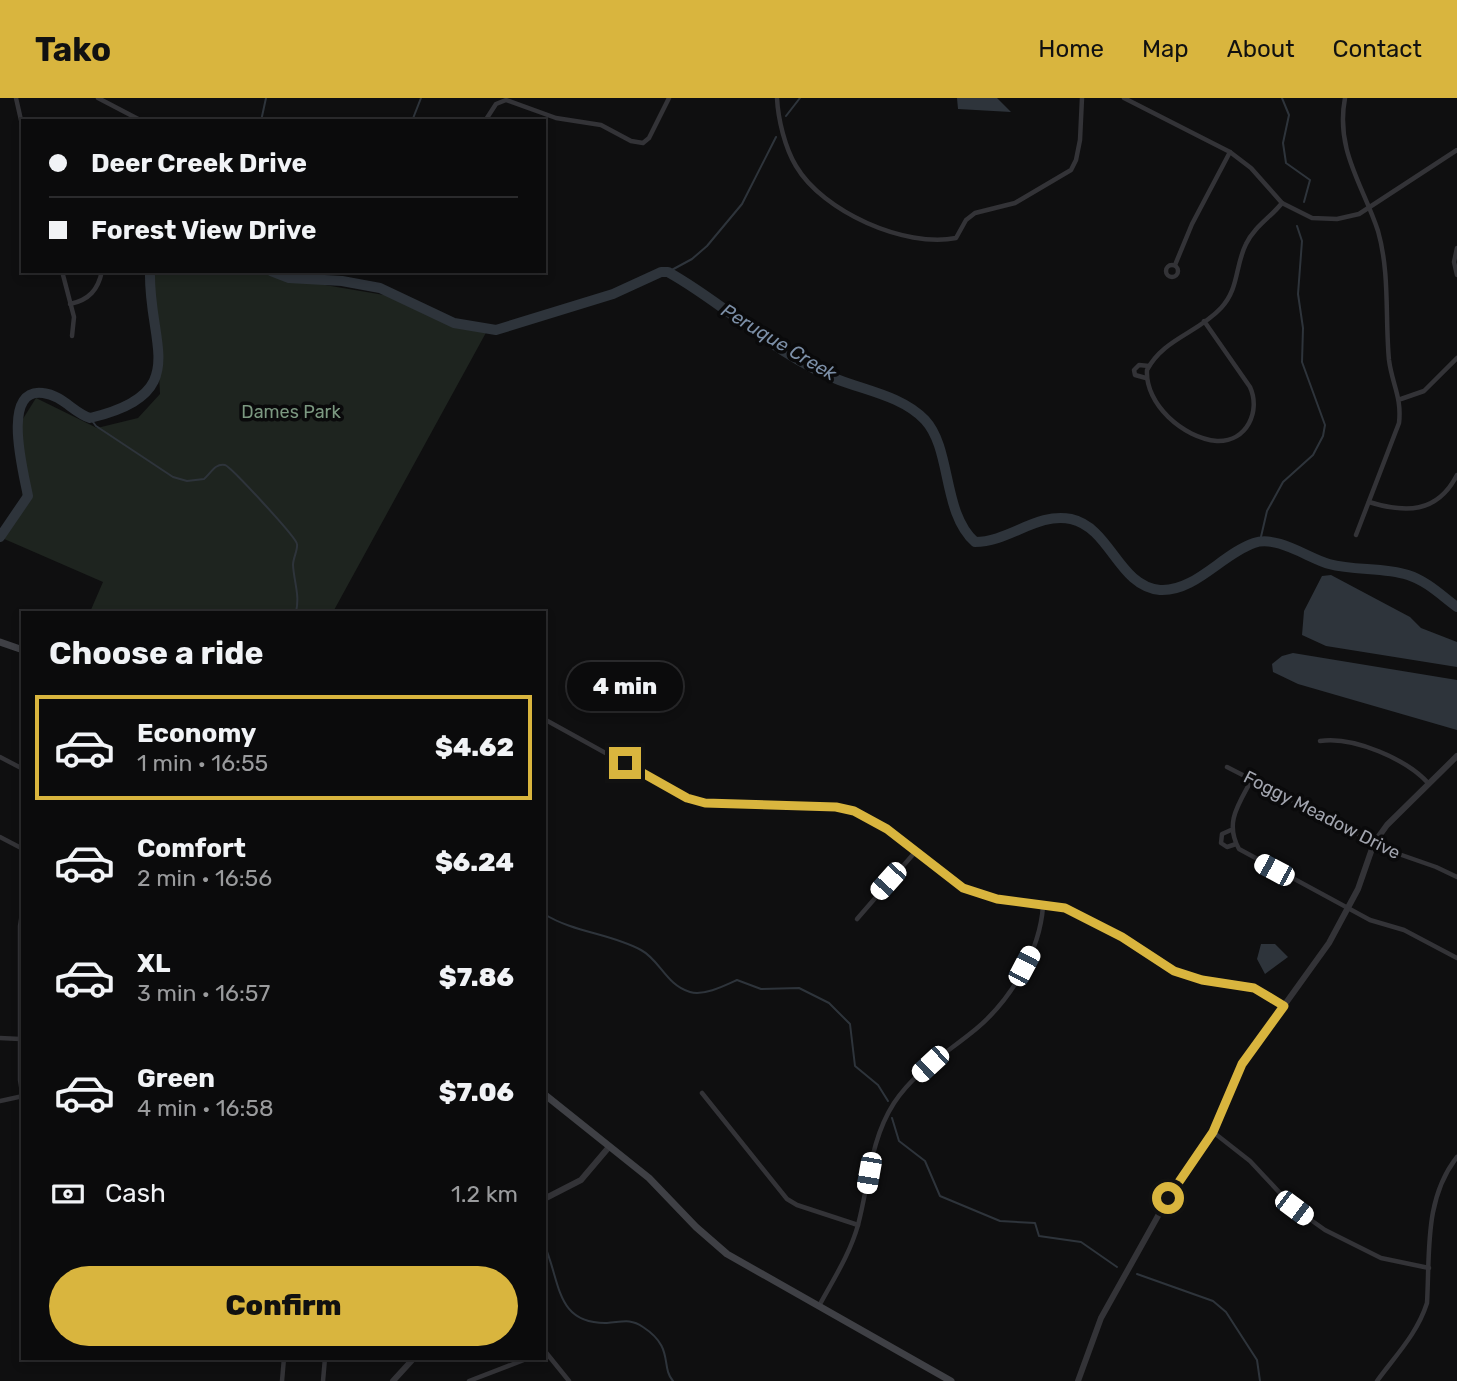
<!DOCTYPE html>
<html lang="en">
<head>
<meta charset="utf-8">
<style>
  body { margin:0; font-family:Rubik,sans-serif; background:#19191a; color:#f1f3f6; height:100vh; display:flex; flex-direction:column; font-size:26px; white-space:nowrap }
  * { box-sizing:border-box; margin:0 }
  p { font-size:23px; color:#9a9b9d }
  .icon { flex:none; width:38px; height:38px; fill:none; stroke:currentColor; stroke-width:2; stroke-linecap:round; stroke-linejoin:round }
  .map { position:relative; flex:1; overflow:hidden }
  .details { position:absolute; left:21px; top:513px; width:525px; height:749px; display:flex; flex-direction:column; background:#0b0b0c; border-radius:0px; box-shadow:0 4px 10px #0003,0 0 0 2px #2b2b2d }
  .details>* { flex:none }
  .hud { position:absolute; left:21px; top:21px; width:525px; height:154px; border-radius:0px; box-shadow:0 4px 10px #0003,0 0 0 2px #2b2b2d; display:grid; align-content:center; height:154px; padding:0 28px; background:#0b0b0c }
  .end { position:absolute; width:32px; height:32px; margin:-16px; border:9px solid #d9b53e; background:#111; box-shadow:0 0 0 4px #111 }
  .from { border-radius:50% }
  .bubble { position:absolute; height:49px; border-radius:24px; background:#0b0b0c; box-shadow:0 4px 10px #0003,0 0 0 2px #2b2b2d; font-size:23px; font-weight:800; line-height:49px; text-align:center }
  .car { position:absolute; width:21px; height:42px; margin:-21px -10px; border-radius:9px; box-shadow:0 0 5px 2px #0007; background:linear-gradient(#fff 24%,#345 0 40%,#fff 0 76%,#345 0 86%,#fff 0) }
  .hud b { display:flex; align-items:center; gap:24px; height:66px; font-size:26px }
  .hud b+b { border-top:2px solid #2b2b2d }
  .hud i { width:18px; height:18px; background:#f1f3f6 }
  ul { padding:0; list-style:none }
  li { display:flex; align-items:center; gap:21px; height:105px; margin:0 14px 10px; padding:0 14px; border:4px solid transparent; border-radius:0px }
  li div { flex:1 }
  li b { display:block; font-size:26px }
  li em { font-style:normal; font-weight:800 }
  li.current { border-color:#d9b53e }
  li>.icon { width:63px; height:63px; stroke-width:1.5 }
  h2 { padding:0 28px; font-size:32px; line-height:84px }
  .pay { display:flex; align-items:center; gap:18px; height:77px; padding:0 28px; font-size:26px }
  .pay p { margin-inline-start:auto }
  .cta { display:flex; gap:14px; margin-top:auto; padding:14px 28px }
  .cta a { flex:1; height:80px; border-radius:42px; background:#d9b53e; color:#111; font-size:28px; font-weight:800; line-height:80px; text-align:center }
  header { display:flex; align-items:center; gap:42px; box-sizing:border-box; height:98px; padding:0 35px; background:#d9b53e; color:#111 }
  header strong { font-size:33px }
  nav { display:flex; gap:38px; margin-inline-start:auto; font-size:24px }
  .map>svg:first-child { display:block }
</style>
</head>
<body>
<header>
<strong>Tako</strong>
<nav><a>Home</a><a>Map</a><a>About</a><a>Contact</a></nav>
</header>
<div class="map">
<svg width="1457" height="1283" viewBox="0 0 1457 1283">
  <rect width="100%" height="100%" fill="#0f0f10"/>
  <polygon fill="#1e241f" points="154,173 283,173 325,187 390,198 458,228 488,231 333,514 90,514 103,484 2,440 22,407 24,366 16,332 36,300 97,330 138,320 160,296"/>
  <g fill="#2e343b">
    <polygon points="957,0 997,0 1011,14 958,11"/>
    <polygon points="1331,477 1410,519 1421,530 1457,544 1457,569 1326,548 1302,537 1304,513 1322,478"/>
    <polygon points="1293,555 1457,582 1457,632 1298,586 1273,574 1272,566 1282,558"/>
    <polygon points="1261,846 1275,846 1288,859 1265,876 1257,861"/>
  </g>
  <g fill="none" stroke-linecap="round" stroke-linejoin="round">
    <g stroke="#2e343b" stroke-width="2">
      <polyline points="1282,0 1289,17 1283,45 1286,65 1310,82 1304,104"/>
      <polyline points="786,18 800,0"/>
      <polyline points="261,23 266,0"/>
      <polyline points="412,23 421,0"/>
      <polyline points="668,174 692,161 707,148 742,106 776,39"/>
      <path d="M90 320 96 328 173 379 187 383 204 381C211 375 215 365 225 367 230 368 296 439 297 446 298 452 293 460 293 467 294 484 300 497 296 514"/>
      <polyline points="1260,443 1267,413 1283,384 1313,357 1323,338 1325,327 1302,264 1303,230 1298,196 1302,143 1297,128"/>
      <path d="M544 816C575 835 609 835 641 852 660 862 666 887 690 894 704 898 724 888 737 882L761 891 799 890 829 905 850 926 855 968 878 987 888 1003"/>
      <polyline points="892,1020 899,1043 925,1063 940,1098 1000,1123 1035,1125 1039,1138 1081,1144 1117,1169"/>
      <path d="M544 1146C561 1184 555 1226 607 1225 622 1224 630 1220 643 1229 675 1250 660 1268 673 1283"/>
      <polyline points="1137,1176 1213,1203 1226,1214 1257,1262 1260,1283"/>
    </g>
    <g stroke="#2e343b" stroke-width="10">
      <path d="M271 173 289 180 342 183 380 190 454 225 496 232 613 196 661 174H668C726 206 776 258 839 282 868 293 903 299 925 322 952 351 942 415 975 444 1009 444 1037 414 1071 421 1111 430 1118 488 1160 492 1195 494 1222 456 1254 445 1277 437 1308 460 1329 466 1355 473 1383 469 1408 477 1427 483 1442 498 1457 509"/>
      <path d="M0 439 28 398C24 376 0 289 43 295 62 297 74 315 90 320 194 295 148 248 150 173"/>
    </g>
    <g stroke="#333337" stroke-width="4.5">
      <polyline points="16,0 23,31"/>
      <polyline points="98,0 142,23"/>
      <path d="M777 0C778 21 785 50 796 68 823 114 905 150 956 140L966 122 975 115 1015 105 1071 72 1076 62 1080 42 1082 0"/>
      <polyline points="1124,0 1230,54 1251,70 1282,105 1312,120 1337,121 1359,116 1457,52"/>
      <path d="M1345 0C1335 52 1363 87 1378 133 1390 175 1385 220 1389 262 1392 286 1402 299 1399 325L1356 437"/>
      <polyline points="485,23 496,6 506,2 556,20 601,27 631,43 643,45 649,40 669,0"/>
      <polyline points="1457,150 1454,164 1457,177"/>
      <polyline points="1175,167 1192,126 1230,54"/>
      <circle cx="1172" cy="173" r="6"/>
      <polyline points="62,173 74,219 72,238"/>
      <path d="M70 206C89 202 98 192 102 173"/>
      <path d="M1204 223 1250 289C1261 313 1247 344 1217 343 1183 340 1145 306 1147 272 1163 241 1198 235 1221 210 1239 191 1235 168 1246 146 1254 129 1271 119 1282 105"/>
      <polyline points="1146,280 1135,277 1134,272 1139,267 1149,268"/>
      <polyline points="1401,301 1424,293 1457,260"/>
      <path d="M1369 404C1405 415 1437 416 1457 377"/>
      <polyline points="544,621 687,700 721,707 837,709 854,713 887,731 963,790 997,801 1064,810 1122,839 1174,873 1202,882 1254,890 1284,908"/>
      <path d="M1320 643C1353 638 1407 661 1429 686"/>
      <polyline points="0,659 23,671"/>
      <polyline points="1227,669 1393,754 1436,769 1457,779"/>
      <path d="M1252 681C1239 706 1224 724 1239 751L1370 822 1404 832 1457 860"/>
      <polyline points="1231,732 1222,736 1221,745 1227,749 1236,746"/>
      <polyline points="0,739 23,751"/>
      <polyline points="23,808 20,828 20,982 23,1001"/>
      <polyline points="857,821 916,753"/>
      <polyline points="0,940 20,941"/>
      <polyline points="702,995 787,1101 797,1107 858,1127"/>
      <polyline points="0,1003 23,998"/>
      <polyline points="1213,1034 1250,1063 1294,1110 1325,1132 1381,1160 1429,1170"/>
      <path d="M819 1208C833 1182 850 1156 858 1127 869 1086 870 1042 894 1005 915 973 947 955 976 931 1011 902 1040 853 1043 808"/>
      <polyline points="544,1252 569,1283"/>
      <polyline points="282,1283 284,1260"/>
      <polyline points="323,1283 325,1260"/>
      <polyline points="469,1283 529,1260"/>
      <path d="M1377 1283C1396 1257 1417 1236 1427 1205 1430 1154 1424 1101 1457 1059"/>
    </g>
    <g stroke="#333337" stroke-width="6">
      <polyline points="544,1101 581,1082 609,1049"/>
      <polyline points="393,1283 414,1260"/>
      <polyline points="1078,1283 1101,1220 1168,1100 1213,1034 1242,966 1329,845 1358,791 1374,745 1387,727 1457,658"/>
    </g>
    <g stroke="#3f4045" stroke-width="7">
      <polyline points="0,544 23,552"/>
      <polyline points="544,996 649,1080 696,1129 727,1156 951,1283"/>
    </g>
  </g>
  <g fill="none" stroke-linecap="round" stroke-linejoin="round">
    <polyline stroke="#d9b53e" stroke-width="9" points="625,665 687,700 705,705 836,709 854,713 887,731 963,790 997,801 1065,810 1122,839 1174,873 1202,882 1254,890 1284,908 1242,966 1213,1034 1168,1100"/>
  </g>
  <g text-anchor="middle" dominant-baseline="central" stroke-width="7" stroke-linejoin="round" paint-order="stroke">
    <g font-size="18" fill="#7b9880" stroke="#0a0a0b">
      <text x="291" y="314">Dames Park</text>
    </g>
    <g font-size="18" fill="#a2a5af" stroke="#0a0a0b">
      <text transform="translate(1322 717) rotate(27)">Foggy Meadow Drive</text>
    </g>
    <g font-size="19" font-style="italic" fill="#7c8fa7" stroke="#0a0a0b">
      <text transform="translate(779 244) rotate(31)">Peruque Creek</text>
    </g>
  </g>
</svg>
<i class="end from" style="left:1168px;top:1100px"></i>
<i class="end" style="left:625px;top:665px"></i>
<div class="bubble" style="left:567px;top:564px;width:116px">4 min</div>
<i class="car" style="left:1274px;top:772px;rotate:298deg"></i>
<i class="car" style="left:888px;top:783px;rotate:222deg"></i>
<i class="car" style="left:1024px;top:868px;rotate:28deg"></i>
<i class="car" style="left:930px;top:966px;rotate:227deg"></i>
<i class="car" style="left:869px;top:1075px;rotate:190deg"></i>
<i class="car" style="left:1294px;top:1110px;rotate:127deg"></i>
<div class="hud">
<b><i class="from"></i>Deer Creek Drive</b>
<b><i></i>Forest View Drive</b>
</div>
<section class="details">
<h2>Choose a ride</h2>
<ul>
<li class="current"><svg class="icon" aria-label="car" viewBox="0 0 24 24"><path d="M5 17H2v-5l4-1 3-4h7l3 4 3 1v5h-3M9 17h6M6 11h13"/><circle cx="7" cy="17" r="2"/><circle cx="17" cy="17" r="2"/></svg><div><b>Economy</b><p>1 min · 16:55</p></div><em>$4.62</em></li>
<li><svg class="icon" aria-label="car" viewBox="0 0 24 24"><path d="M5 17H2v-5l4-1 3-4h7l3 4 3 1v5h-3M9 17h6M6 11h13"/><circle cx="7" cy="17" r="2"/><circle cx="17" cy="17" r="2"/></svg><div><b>Comfort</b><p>2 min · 16:56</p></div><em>$6.24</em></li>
<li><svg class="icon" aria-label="car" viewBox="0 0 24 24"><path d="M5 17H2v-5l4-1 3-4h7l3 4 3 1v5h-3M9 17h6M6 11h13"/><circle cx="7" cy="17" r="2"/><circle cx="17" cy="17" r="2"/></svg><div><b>XL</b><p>3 min · 16:57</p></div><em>$7.86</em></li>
<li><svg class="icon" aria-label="car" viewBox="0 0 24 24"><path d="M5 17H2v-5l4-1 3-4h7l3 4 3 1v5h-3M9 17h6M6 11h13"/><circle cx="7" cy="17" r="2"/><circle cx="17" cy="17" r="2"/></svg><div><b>Green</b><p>4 min · 16:58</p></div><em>$7.06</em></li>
</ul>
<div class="pay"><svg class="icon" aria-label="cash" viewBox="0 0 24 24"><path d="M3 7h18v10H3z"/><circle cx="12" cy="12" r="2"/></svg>Cash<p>1.2 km</p></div>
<div class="cta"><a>Confirm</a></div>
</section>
</div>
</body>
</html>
